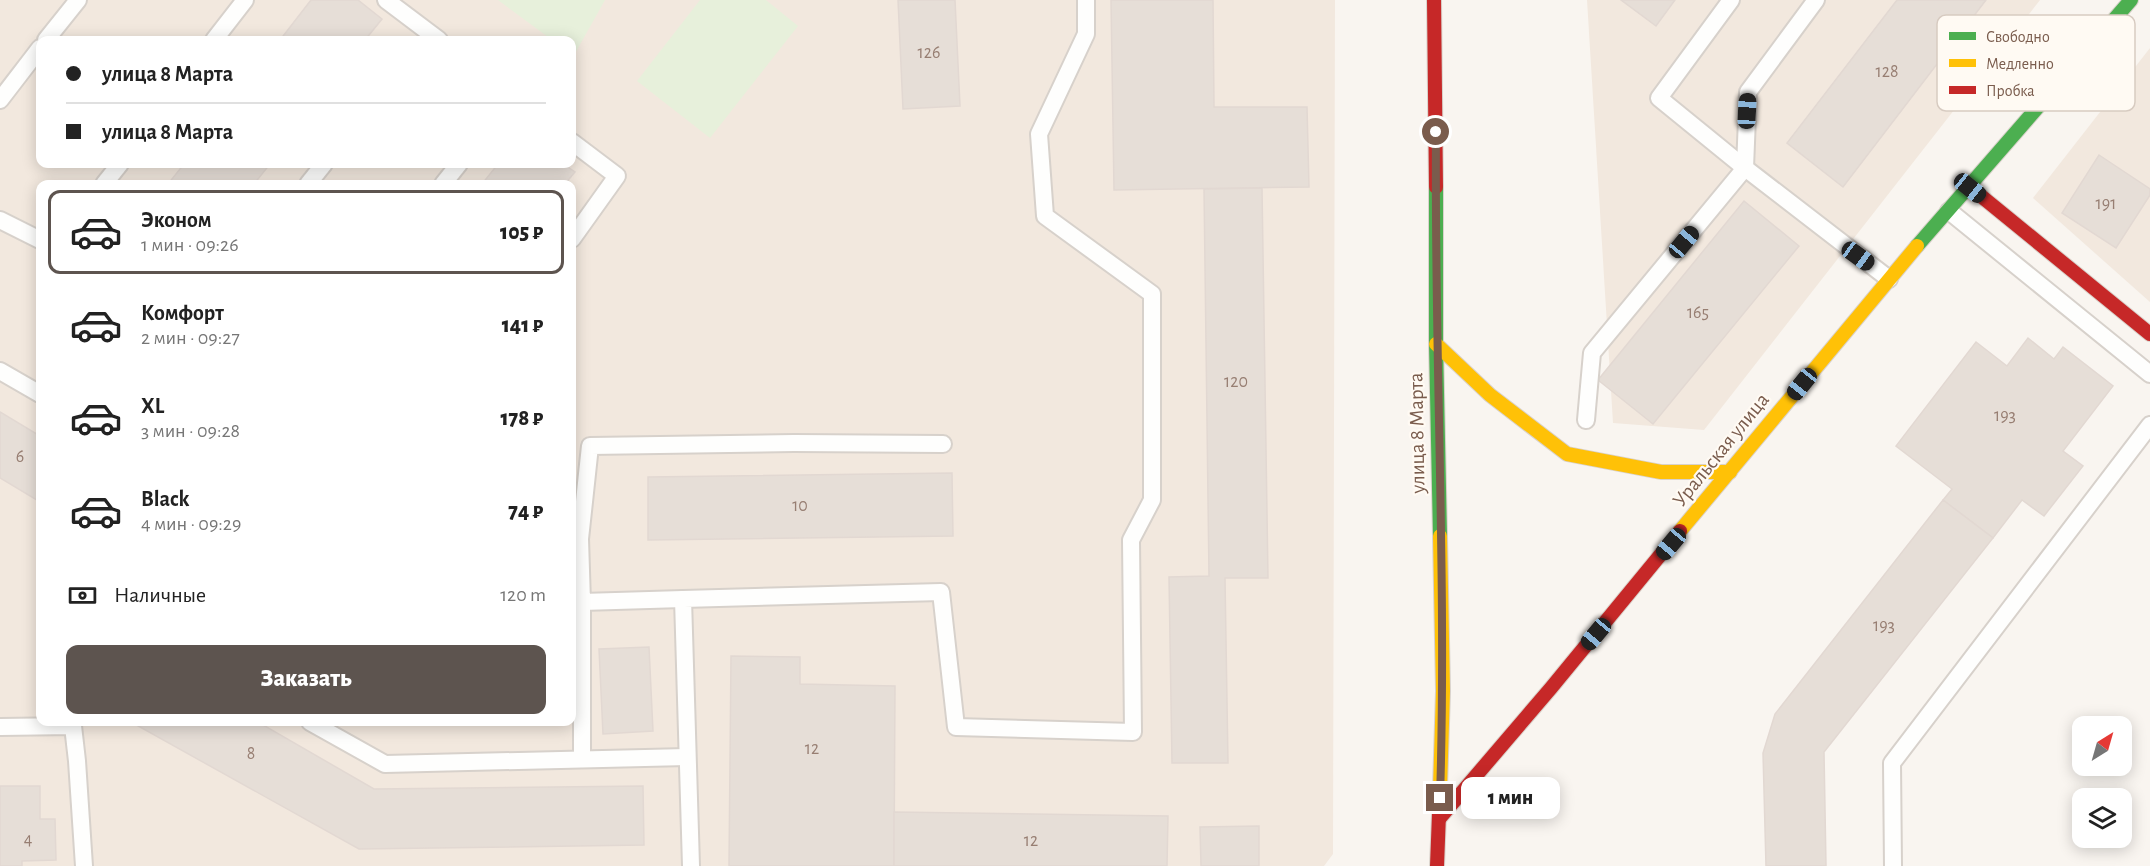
<!DOCTYPE html>
<html lang="ru">
<head>
<meta charset="utf-8">
<style>
  body { margin:0; font-family:"Alegreya Sans",sans-serif; background:#f6f6f6; color:#222; height:100vh; display:flex; flex-direction:column; font-size:22px; white-space:nowrap }
  * { box-sizing:border-box; margin:0 }
  p { font-size:20px; color:#767676 }
  .icon { flex:none; width:33px; height:33px; fill:none; stroke:currentColor; stroke-width:2; stroke-linecap:round; stroke-linejoin:round }
  .map { position:relative; flex:1; overflow:hidden }
  .panel { position:absolute; left:36px; top:180px; width:540px; height:546px; display:flex; flex-direction:column; background:#fff; border-radius:12px; box-shadow:0 3px 15px #0003 }
  .panel>* { flex:none }
  .hud { position:absolute; left:36px; top:36px; width:540px; height:132px; border-radius:12px; box-shadow:0 3px 15px #0003; display:grid; align-content:center; height:132px; padding:0 30px; background:#fff }
  .needle { width:39px; rotate:37deg }
  .controls { position:absolute; left:2072px; top:716px; display:grid; gap:12px }
  .controls a { display:grid; place-items:center; width:60px; height:60px; border-radius:12px; background:#fff; box-shadow:0 3px 15px #0003; font-size:30px }
  .end { position:absolute; width:27px; height:27px; margin:-14px; border:8px solid #7a5c4d; background:#fff; box-shadow:0 0 0 3px #fff }
  .from { border-radius:50% }
  .bubble { position:absolute; height:42px; border-radius:12px; background:#fff; box-shadow:0 3px 15px #0003; font-size:20px; font-weight:800; line-height:42px; text-align:center }
  .car { position:absolute; width:18px; height:36px; margin:-18px -9px; border-radius:8px; box-shadow:0 0 4px 2px #0007; background:linear-gradient(#222 24%,#8ab4d8 0 40%,#222 0 76%,#8ab4d8 0 86%,#222 0) }
  .hud b { display:flex; align-items:center; gap:21px; height:57px; font-size:22px }
  .hud b+b { border-top:2px solid #e0e0e0 }
  .hud i { width:15px; height:15px; background:#222 }
  ul { padding:10px 0 0; list-style:none }
  li { display:flex; align-items:center; gap:18px; height:84px; margin:0 12px 9px; padding:0 18px; border:3px solid transparent; border-radius:12px }
  li div { flex:1 }
  li b { display:block; font-size:22px }
  li em { font-style:normal; font-weight:800 }
  li.on { border-color:#5d544f }
  li>.icon { width:54px; height:54px; stroke-width:1.5 }
  .pay { display:flex; align-items:center; gap:15px; height:66px; padding:0 30px; font-size:22px }
  .pay p { margin-inline-start:auto }
  .button { display:flex; gap:12px; margin-top:auto; padding:12px 30px }
  .button a { flex:1; height:69px; border-radius:12px; background:#5d544f; color:#fff; font-size:24px; font-weight:800; line-height:69px; text-align:center }
  .map>svg:first-child { display:block }
</style>
</head>
<body>
<div class="map">
<svg width="2150" height="866" viewBox="0 0 2150 866">
  <rect width="100%" height="100%" fill="#f9f5f0"/>
  <g fill="#f2e8de" fill-rule="evenodd">
    <path d="M0 0H1335L1333 854 1324 866H0ZM40 40H572V164H40ZM40 184H572V722H40Z"/>
    <polygon points="1587,0 2040,0 1704,430 1613,423"/>
    <polygon points="2150,48 2150,302 2033,198"/>
  </g>
  <g fill="#e7f0db">
    <polygon points="498,0 605,0 573,57 572,55 572,40 552,40"/>
    <polygon points="700,0 766,0 798,26 710,138 637,81"/>
  </g>
  <g fill="#e6ded7" stroke="#e2d8d2" stroke-width="1.5">
    <polygon points="311,0 358,0 382,19 365,40 280,40"/>
    <polygon points="898,0 955,0 960,106 903,109"/>
    <polygon points="1111,0 1213,0 1214,107 1307,107 1309,187 1114,190"/>
    <polygon points="1621,0 1675,0 1656,26"/>
    <polygon points="1897,0 1986,0 1843,187 1787,143"/>
    <polygon points="2099,155 2150,189 2150,195 2116,248 2062,213"/>
    <polygon points="184,164 270,164 254,184 168,184"/>
    <polygon points="498,164 563,164 575,172 565,184 482,184"/>
    <polygon points="1262,188 1268,578 1225,578 1228,763 1172,763 1169,577 1209,576 1204,189"/>
    <polygon points="1744,201 1799,246 1653,424 1598,380"/>
    <polygon points="2028,338 2054,359 2063,347 2113,386 2063,451 2083,466 2044,516 2022,500 1993,538 1943,500 1952,489 1896,446 1976,342 2007,366"/>
    <polygon points="0,412 40,436 40,502 0,478"/>
    <polygon points="952,473 953,536 648,540 648,477"/>
    <polygon points="1943,500 1993,538 1824,752 1826,866 1766,866 1763,753 1775,714"/>
    <polygon points="649,647 653,731 603,734 599,649"/>
    <polygon points="731,656 800,657 800,684 895,686 894,866 729,866"/>
    <polygon points="131,722 258,722 374,789 643,786 644,845 359,849"/>
    <polygon points="0,786 40,786 40,819 55,819 56,860 22,861 22,866 0,866"/>
    <polygon points="894,812 1168,816 1167,866 894,866"/>
    <polygon points="1259,826 1259,866 1201,866 1200,827"/>
  </g>
  <g fill="none" stroke-linecap="round" stroke-linejoin="round">
    <defs>
      <g id="lane">
        <polyline points="386,0 439,40"/>
        <polyline points="1731,0 1659,98 1745,168 1889,279"/>
        <polyline points="46,40 78,0"/>
        <polyline points="214,40 245,0"/>
        <polyline points="0,100 40,48"/>
        <polyline points="572,142 617,176 572,239"/>
        <polyline points="104,184 120,164"/>
        <polyline points="308,184 324,164"/>
        <polyline points="443,184 459,164"/>
        <polyline points="1949,211 2150,374"/>
        <polyline points="0,220 40,240"/>
        <polyline points="0,371 40,394"/>
        <polyline points="1586,420 1592,353 1745,168 1748,92 1816,0"/>
        <polyline points="683,599 582,602 580,539 590,446 794,443 943,444"/>
        <polyline points="582,602 582,759"/>
        <polyline points="310,722 385,764 687,757"/>
        <polyline points="0,727 73,726 77,761 84,866"/>
        <polyline points="691,866 683,599 941,592 956,727 1133,732 1131,540 1152,500 1152,294 1045,216 1039,134 1086,34 1086,0"/>
        <polyline points="1893,866 1892,763 2150,425"/>
      </g>
      <g id="fast">
        <polyline points="1436,187 1436,344 1440,536"/>
        <polyline points="1917,246 2131,0"/>
      </g>
      <g id="slow">
        <polyline points="1436,344 1490,395 1567,454 1661,472 1730,472"/>
        <polyline points="1680,531 1917,246"/>
        <polyline points="1440,788 1443,691 1440,536"/>
      </g>
      <g id="jam">
        <polyline points="1434,0 1436,187"/>
        <polyline points="1970,187 2150,334"/>
        <polyline points="1439,819 1551,688 1680,531"/>
        <polyline points="1437,866 1440,788"/>
      </g>
    </defs>
    <use href="#lane" stroke="#d7d1cb" stroke-width="20"/>
    <use href="#fast" stroke="#d9d2cb" stroke-width="16"/>
    <use href="#slow" stroke="#d9d2cb" stroke-width="16"/>
    <use href="#jam" stroke="#d9d2cb" stroke-width="16"/>
    <use href="#lane" stroke="#fefefd" stroke-width="16"/>
    <use href="#fast" stroke="#4caf50" stroke-width="14"/>
    <use href="#slow" stroke="#ffc107" stroke-width="14"/>
    <use href="#jam" stroke="#c62828" stroke-width="14"/>
  </g>
  <g fill="none" stroke-linecap="round" stroke-linejoin="round">
    <path stroke="#7a5c4d" stroke-width="8" d="M1436 132C1434 354 1447 576 1440 798"/>
  </g>
  <g text-anchor="middle" dominant-baseline="central" stroke-width="4.5" stroke-linejoin="round" paint-order="stroke">
    <g font-size="18" fill="#977e72">
      <text x="929" y="53">126</text>
      <text x="1887" y="72">128</text>
      <text x="2106" y="204">191</text>
      <text x="1698" y="313">165</text>
      <text x="1236" y="382">120</text>
      <text x="2005" y="416">193</text>
      <text x="20" y="457">6</text>
      <text x="800" y="506">10</text>
      <text x="1884" y="626">193</text>
      <text x="812" y="749">12</text>
      <text x="251" y="754">8</text>
      <text x="28" y="840">4</text>
      <text x="1031" y="841">12</text>
    </g>
    <g font-size="21" fill="#7a5c4d" stroke="#fffaf3">
      <text transform="translate(1417 433) rotate(-91)">улица 8 Марта</text>
      <text transform="translate(1721 450) rotate(-51)">Уральская улица</text>
    </g>
  </g>
  <rect x="1937" y="15" width="198" height="96" rx="9" fill="#fffaf3" stroke="#d7cbc1" stroke-width="1.5"/>
  <rect x="1949" y="32" width="27" height="8" fill="#4caf50"/>
  <rect x="1949" y="59" width="27" height="8" fill="#ffc107"/>
  <rect x="1949" y="86" width="27" height="8" fill="#c62828"/>
  <g font-size="16" fill="#7a5c4d">
    <text x="1986" y="42">Свободно</text>
    <text x="1986" y="69">Медленно</text>
    <text x="1986" y="96">Пробка</text>
  </g>
</svg>
<div class="controls">
<a><svg class="needle" viewBox="-14 -14 28 28"><path d="M0-13l5 13h-10z" fill="#e53935"/><path d="M0 13l5-13h-10z" fill="#767676"/></svg></a>
<a><svg class="icon" aria-label="layers" viewBox="0 0 24 24"><path d="M12 4l9 5-9 5-9-5zM3 14l9 5 9-5"/></svg></a>
</div>
<i class="end from" style="left:1436px;top:132px"></i>
<i class="end" style="left:1440px;top:798px"></i>
<div class="bubble" style="left:1461px;top:777px;width:99px">1 мин</div>
<i class="car" style="left:1747px;top:111px;rotate:3deg"></i>
<i class="car" style="left:1970px;top:188px;rotate:129deg"></i>
<i class="car" style="left:1684px;top:242px;rotate:40deg"></i>
<i class="car" style="left:1858px;top:256px;rotate:126deg"></i>
<i class="car" style="left:1802px;top:384px;rotate:219deg"></i>
<i class="car" style="left:1671px;top:544px;rotate:220deg"></i>
<i class="car" style="left:1596px;top:634px;rotate:220deg"></i>
<div class="hud">
<b><i class="from"></i>улица 8 Марта</b>
<b><i></i>улица 8 Марта</b>
</div>
<section class="panel">
<ul>
<li class="on"><svg class="icon" aria-label="car" viewBox="0 0 24 24"><path d="M5 17H2v-5l4-1 3-4h7l3 4 3 1v5h-3M9 17h6M6 11h13"/><circle cx="7" cy="17" r="2"/><circle cx="17" cy="17" r="2"/></svg><div><b>Эконом</b><p>1 мин · 09:26</p></div><em>105 ₽</em></li>
<li><svg class="icon" aria-label="car" viewBox="0 0 24 24"><path d="M5 17H2v-5l4-1 3-4h7l3 4 3 1v5h-3M9 17h6M6 11h13"/><circle cx="7" cy="17" r="2"/><circle cx="17" cy="17" r="2"/></svg><div><b>Комфорт</b><p>2 мин · 09:27</p></div><em>141 ₽</em></li>
<li><svg class="icon" aria-label="car" viewBox="0 0 24 24"><path d="M5 17H2v-5l4-1 3-4h7l3 4 3 1v5h-3M9 17h6M6 11h13"/><circle cx="7" cy="17" r="2"/><circle cx="17" cy="17" r="2"/></svg><div><b>XL</b><p>3 мин · 09:28</p></div><em>178 ₽</em></li>
<li><svg class="icon" aria-label="car" viewBox="0 0 24 24"><path d="M5 17H2v-5l4-1 3-4h7l3 4 3 1v5h-3M9 17h6M6 11h13"/><circle cx="7" cy="17" r="2"/><circle cx="17" cy="17" r="2"/></svg><div><b>Black</b><p>4 мин · 09:29</p></div><em>74 ₽</em></li>
</ul>
<div class="pay"><svg class="icon" aria-label="cash" viewBox="0 0 24 24"><path d="M3 7h18v10H3z"/><circle cx="12" cy="12" r="2"/></svg>Наличные<p>120 m</p></div>
<div class="button"><a>Заказать</a></div>
</section>
</div>
</body>
</html>
